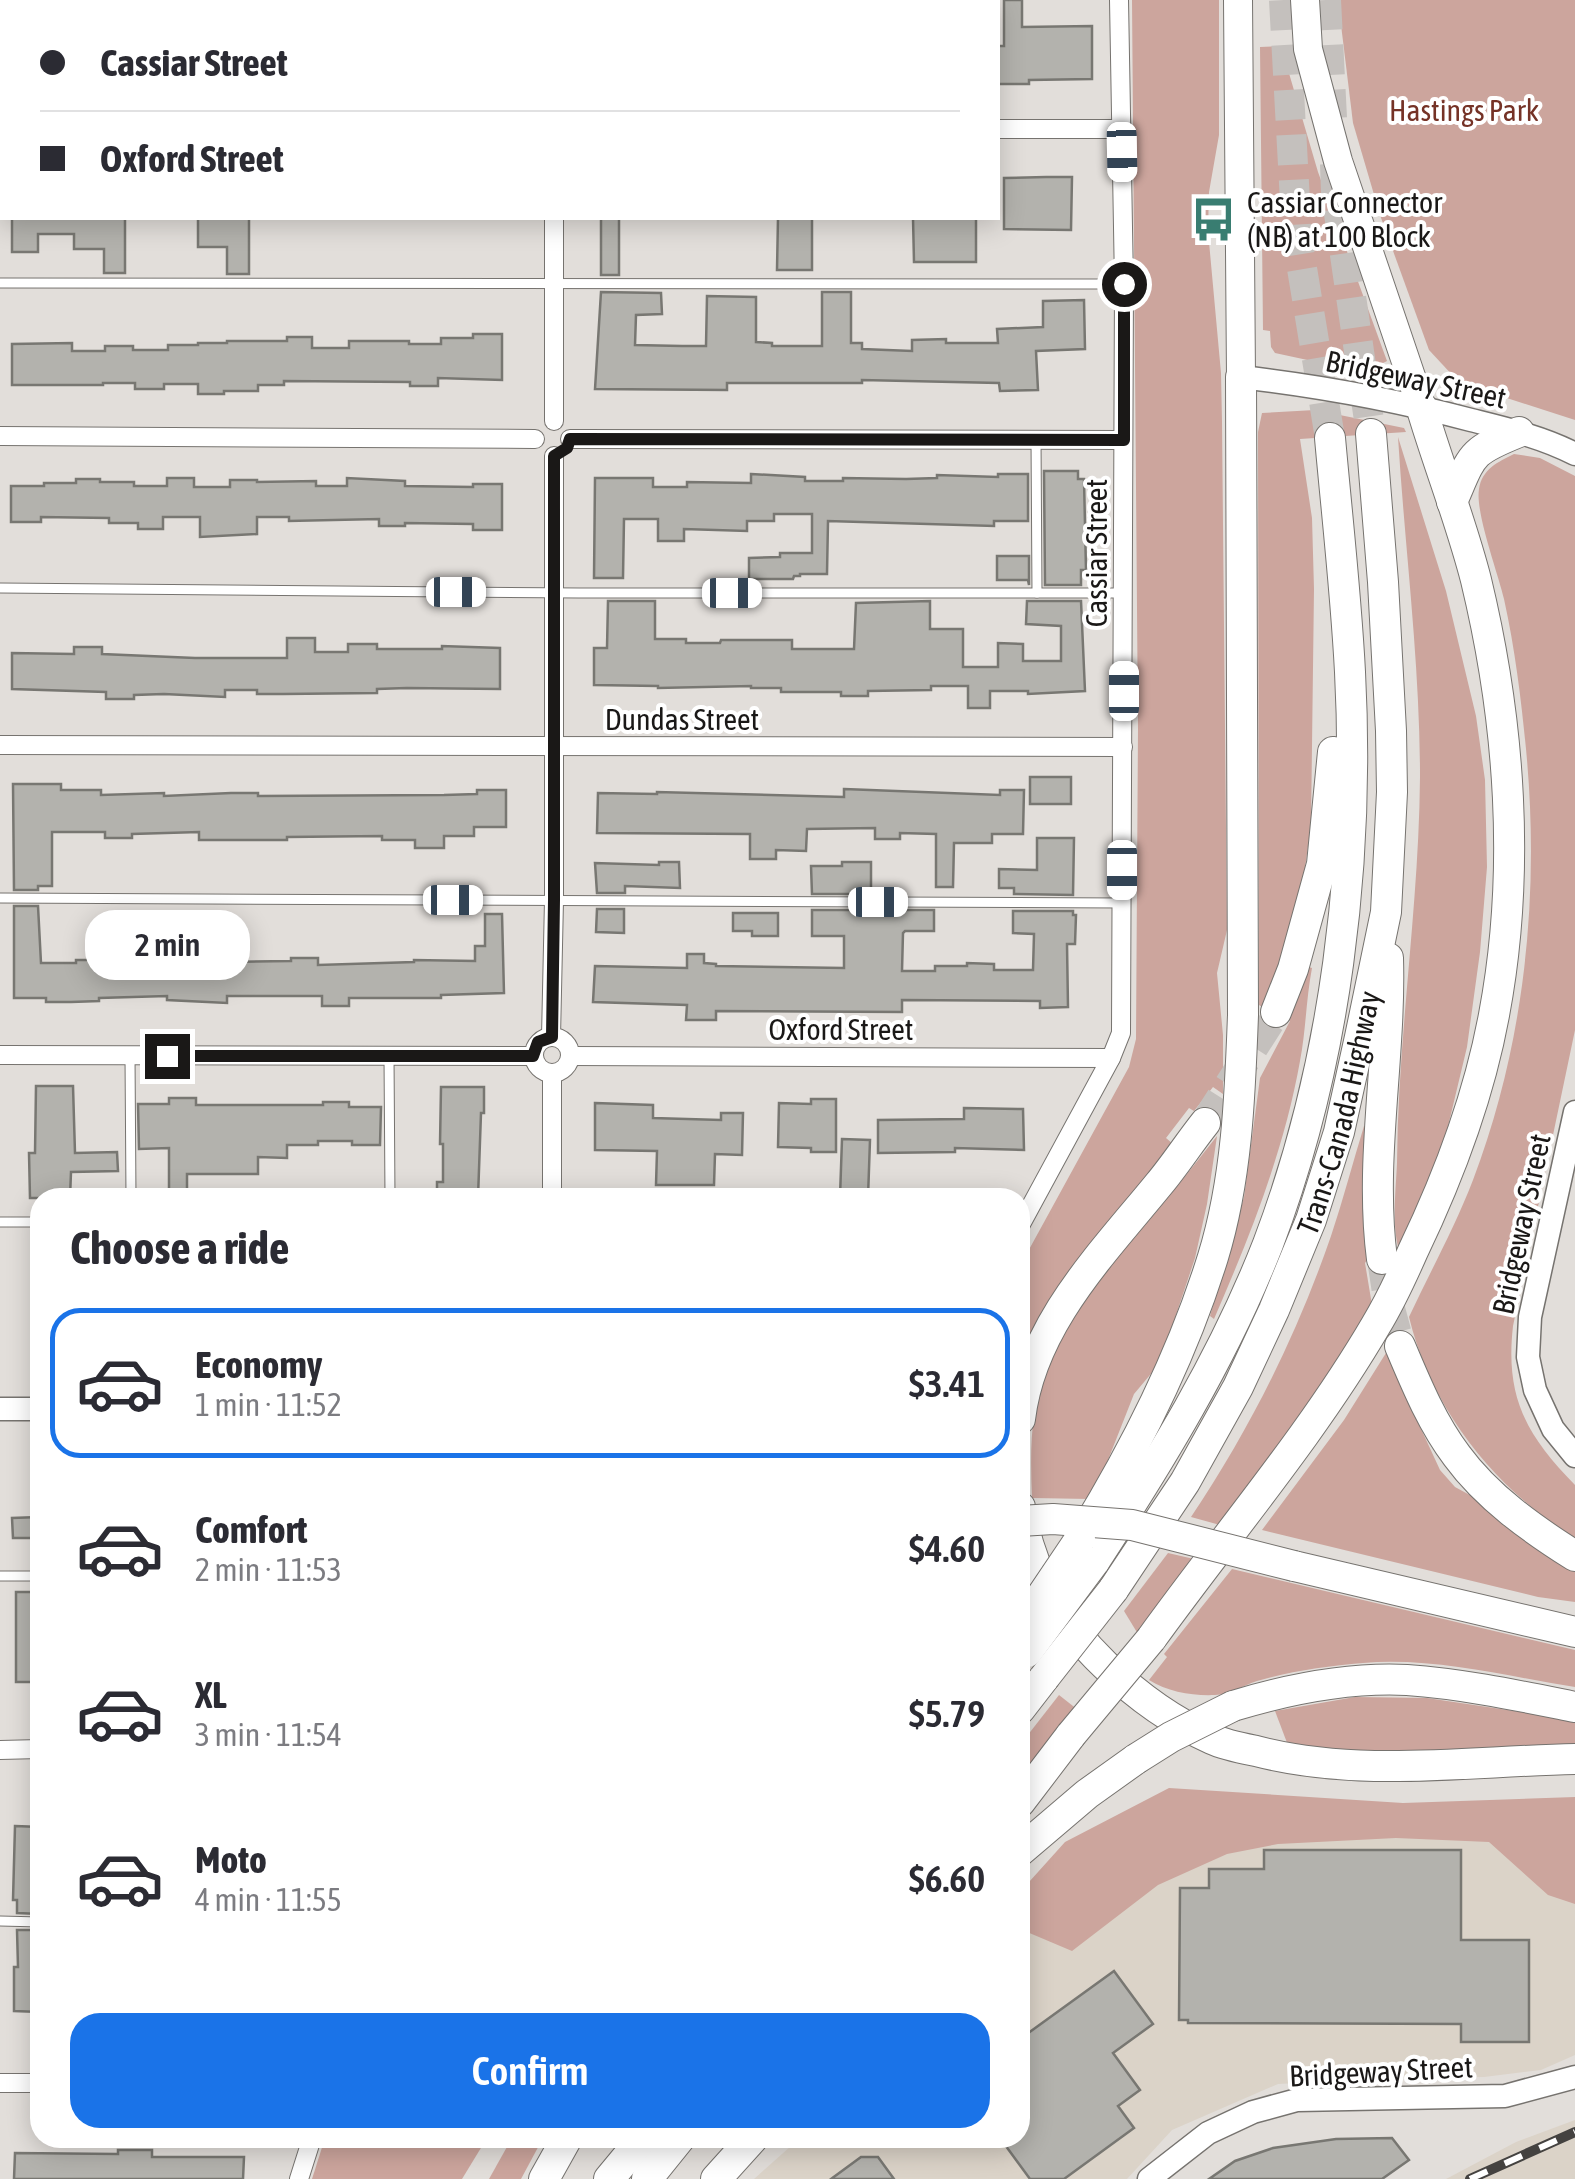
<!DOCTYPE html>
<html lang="en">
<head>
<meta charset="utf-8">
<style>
  body { margin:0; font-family:"Asap Condensed",sans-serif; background:#f2f2f3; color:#2b2b33; height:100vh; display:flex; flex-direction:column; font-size:38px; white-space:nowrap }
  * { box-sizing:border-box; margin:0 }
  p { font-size:32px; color:#7c7c81 }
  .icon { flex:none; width:55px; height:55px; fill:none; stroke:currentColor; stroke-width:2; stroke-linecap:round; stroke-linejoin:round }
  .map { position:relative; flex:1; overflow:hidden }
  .side { position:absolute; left:30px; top:1188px; width:1000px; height:960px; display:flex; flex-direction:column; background:#fff; border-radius:30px; box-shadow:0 5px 25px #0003 }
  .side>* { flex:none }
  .hud { position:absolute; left:0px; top:0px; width:1000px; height:220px; box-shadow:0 5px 25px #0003; display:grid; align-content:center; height:220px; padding:0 40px; background:#fff }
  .end { position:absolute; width:45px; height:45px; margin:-22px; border:12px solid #1a1817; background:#fff; box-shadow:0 0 0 5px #fff }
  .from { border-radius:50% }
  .bubble { position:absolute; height:70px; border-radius:30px; background:#fff; box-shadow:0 5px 25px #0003; font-size:32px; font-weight:600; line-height:70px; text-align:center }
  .car { position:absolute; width:30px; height:60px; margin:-30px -15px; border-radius:12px; box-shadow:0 0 8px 2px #0007; background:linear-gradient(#fff 24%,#345 0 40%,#fff 0 76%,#345 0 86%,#fff 0) }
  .hud b { display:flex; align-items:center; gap:35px; height:95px; font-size:38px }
  .hud b+b { border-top:2px solid #e1e1e2 }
  .hud i { width:25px; height:25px; background:#2b2b33 }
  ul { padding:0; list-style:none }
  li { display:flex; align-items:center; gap:30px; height:150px; margin:0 20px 15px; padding:0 20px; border:5px solid transparent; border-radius:30px }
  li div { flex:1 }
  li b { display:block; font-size:38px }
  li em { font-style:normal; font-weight:600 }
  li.current { border-color:#1a73e8 }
  li>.icon { width:90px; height:90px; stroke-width:1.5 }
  h2 { padding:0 40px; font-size:45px; line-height:120px }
  .button { display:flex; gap:20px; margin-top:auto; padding:20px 40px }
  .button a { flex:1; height:115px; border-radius:30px; background:#1a73e8; color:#fff; font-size:40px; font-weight:600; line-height:115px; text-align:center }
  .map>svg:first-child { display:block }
</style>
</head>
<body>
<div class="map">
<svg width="1575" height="2179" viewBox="0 0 1575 2179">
  <rect width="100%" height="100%" fill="#e2deda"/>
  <g fill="#dbd3c8">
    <polygon points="0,0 538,0 538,2 2,2 2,112 0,112"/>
    <polygon points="1575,1815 1575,2055 1541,2070 1484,2077 1400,2078 1278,2084 1172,2130 1127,2179 754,2179 800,2138 1020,2138 1020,1942 1150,1826"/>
    <polygon points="1575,2120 1575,2179 1446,2179 1516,2142"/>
  </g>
  <g fill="#cca59d">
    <polygon points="1132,0 1219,0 1219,135 1209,192 1208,231 1221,373 1222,422 1227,930 1217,973 1223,1035 1223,1094 1213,1087 1194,1111 1189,1108 1166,1138 1173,1144 1020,1369 1020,1266 1129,1067 1136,1039 1138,729"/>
    <polygon points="1338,0 1575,0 1575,420 1479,389 1455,378 1429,350 1380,215 1353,123"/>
    <polygon points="1281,46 1318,172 1387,361 1381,364 1384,372 1377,375 1275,353 1271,347 1270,331 1263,330 1260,47"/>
    <polygon points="1315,410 1404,428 1406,432 1300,439 1312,518 1314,589 1311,824 1303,883 1277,971 1262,1007 1259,1005 1258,432 1262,413"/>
    <path d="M1398 437 1446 591 1476 716 1485 780 1487 867 1480 952 1467 1047 1445 1139 1400 1253C1391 1229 1396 1189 1397 1163 1398 1034 1419 906 1420 777 1420 663 1405 550 1398 437Z"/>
    <path d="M1514 454 1540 458 1575 476V1030L1513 1326C1505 1397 1526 1435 1575 1485V1539C1495 1488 1432 1411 1409 1317 1430 1272 1455 1227 1473 1180 1525 1043 1540 894 1526 749 1521 698 1515 649 1504 599 1498 573 1475 512 1479 489 1482 469 1498 462 1514 454Z"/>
    <path d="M1309 967 1312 968C1306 999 1306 1030 1300 1061 1284 1151 1250 1236 1214 1319L1210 1316 1244 1197 1260 1078 1290 1021 1286 1017Z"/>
    <path d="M1371 1125 1365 1232 1367 1260 1365 1263 1372 1305 1300 1419 1220 1525 1191 1517C1249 1431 1297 1335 1331 1236 1343 1200 1353 1162 1364 1126Z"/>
    <path d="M1217 1136 1207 1204 1195 1258 1160 1363 1134 1394 1108 1460 1090 1499 1032 1498C1030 1452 1030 1405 1048 1362 1068 1312 1105 1271 1140 1231 1166 1200 1192 1168 1217 1136Z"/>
    <polygon points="1386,1353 1440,1470 1455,1487 1479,1500 1575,1572 1575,1602 1538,1597 1262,1530 1344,1420"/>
    <polygon points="1168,1553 1194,1559 1138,1634 1124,1611"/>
    <path d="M1232 1569 1575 1650V1687C1506 1676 1433 1657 1363 1663 1328 1666 1291 1671 1257 1681 1244 1685 1228 1695 1215 1695 1193 1696 1168 1692 1149 1680L1167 1657 1164 1654Z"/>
    <polygon points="1059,1695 1078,1710 1020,1779 1020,1745"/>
    <polygon points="1355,1697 1427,1698 1575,1720 1575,1749 1396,1755 1289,1748 1275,1711"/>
    <polygon points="1169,1788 1403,1803 1575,1797 1575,1904 1548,1895 1489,1842 1396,1838 1278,1844 1227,1854 1158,1885 1072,1951 1020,1929 1020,1892 1065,1842"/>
    <polygon points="325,2138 487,2138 462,2179 312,2179"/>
    <polygon points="512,2138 543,2138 521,2179 489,2179"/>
  </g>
  <g fill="#b3b2ad" stroke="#787772" stroke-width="2.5">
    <polygon points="1004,0 1022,0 1022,27 1092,26 1092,79 1029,80 1029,84 998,84 998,46 1004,46"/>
    <polygon points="1046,177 1072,177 1071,230 1004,229 1004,178"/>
    <polygon points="12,218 125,218 125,273 104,273 104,249 74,249 74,234 38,234 38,252 12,252"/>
    <polygon points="198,218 249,218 249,274 227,274 227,247 198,247"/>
    <rect x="601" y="218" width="18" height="57"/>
    <polygon points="778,218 812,218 812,270 777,270"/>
    <polygon points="913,218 976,218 976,262 914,262"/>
    <polygon points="601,292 661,293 662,314 636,315 635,345 682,346 706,346 707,296 756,297 756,342 772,343 772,346 822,346 822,292 851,292 851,343 862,343 862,349 912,351 912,340 946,339 946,343 998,343 997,329 1043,327 1043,301 1084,300 1085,349 1036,351 1038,390 1000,391 999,383 862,380 862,383 727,383 727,390 595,389"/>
    <polygon points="473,334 502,334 502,380 438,378 438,386 410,386 410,382 284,381 284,385 258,385 258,391 224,391 224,394 198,394 198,384 164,384 164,389 135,389 135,383 103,383 103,385 12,385 12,344 72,343 72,351 105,351 105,346 133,346 133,350 168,350 168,345 198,345 198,343 227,343 227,341 287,341 287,337 312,337 312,348 349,348 349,341 409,341 409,344 441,344 441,338 473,338"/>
    <polygon points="1044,471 1078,471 1078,479 1084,479 1086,570 1081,570 1081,585 1045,585"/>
    <polygon points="751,474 805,477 805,481 843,481 843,478 906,479 937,478 937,475 998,477 998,474 1028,474 1028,521 994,521 994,526 828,521 827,574 800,574 800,576 794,576 793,579 749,579 749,558 780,557 780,553 812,553 812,514 774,514 774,521 747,521 747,531 684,529 684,541 658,541 658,519 624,519 623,578 594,578 595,478 653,478 653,487 687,487 687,482 751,483"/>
    <polygon points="167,478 194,478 194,487 230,487 230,480 257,480 257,482 316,481 316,486 347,486 347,478 405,481 405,486 473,487 473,484 502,484 502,530 473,530 473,524 405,523 405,526 379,526 379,519 289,521 289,517 257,517 257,534 200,537 200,517 163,517 163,529 138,529 138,523 109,523 109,518 41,517 41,522 11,522 11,486 44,486 44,483 76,483 76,479 100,479 100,482 134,482 134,486 167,486"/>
    <polygon points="997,556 1029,556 1029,585 1028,580 997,580"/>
    <polygon points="608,601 655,601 655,639 686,639 686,643 720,643 721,640 792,640 792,649 854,649 856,603 930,601 930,629 963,629 963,667 998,667 998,643 1023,644 1023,661 1061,661 1061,626 1026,624 1027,601 1081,601 1085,691 1028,694 1028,691 990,691 990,708 968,708 968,686 931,686 931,690 868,691 868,696 841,696 841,692 781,692 781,688 751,688 751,686 658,688 658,686 594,685 594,648 607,648"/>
    <polygon points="287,638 315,638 315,652 348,652 348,644 377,644 377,649 442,649 442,646 500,648 500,689 407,688 377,689 377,693 283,694 257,694 257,690 225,690 225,697 164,694 134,695 134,699 106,699 106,692 12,689 12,653 74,654 74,647 102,647 102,654 195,658 287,658"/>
    <rect x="1030" y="777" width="41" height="27"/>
    <polygon points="13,784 61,784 61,790 101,790 101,795 164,793 164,796 231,793 258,793 258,796 444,795 477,794 477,790 506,790 506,827 474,827 474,836 444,836 444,848 415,848 415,840 382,840 382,836 287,837 287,840 199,840 199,832 132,834 132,838 105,838 105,832 52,832 52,886 38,886 38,890 14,890"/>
    <polygon points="844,789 1000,795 1000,790 1024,790 1023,834 992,834 992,843 954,843 953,887 936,887 936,834 900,833 900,839 875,839 875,828 807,829 806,851 776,850 776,859 750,859 750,834 597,833 598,793 657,794 657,792 844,797"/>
    <polygon points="1037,838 1074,838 1073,895 1014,894 1014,888 999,888 999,869 1037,870"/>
    <polygon points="659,862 679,862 680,888 625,886 625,893 597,893 595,863 659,865"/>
    <polygon points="842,862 871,862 871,894 812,894 811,866 842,866"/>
    <polygon points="14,906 38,906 41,963 76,963 76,960 107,960 107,954 134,954 134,962 193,962 193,967 230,967 230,962 291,961 291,958 318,958 318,965 414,962 414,960 475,961 475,946 485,946 485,914 502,914 504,993 441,995 441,998 349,998 349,1006 322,1006 322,996 227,996 227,1003 167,1000 167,996 99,998 99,1001 71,1002 46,1002 46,998 14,998"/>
    <polygon points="597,909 624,909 624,933 596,932"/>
    <polygon points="812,910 934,910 934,931 905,931 903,933 902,971 935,971 935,966 967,966 967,963 994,964 994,970 1033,970 1034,934 1013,933 1013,911 1073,911 1073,915 1076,915 1075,944 1067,944 1068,1007 1040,1008 1040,1001 902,1000 902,1012 716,1011 716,1020 686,1020 687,1005 593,1002 595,966 687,968 687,954 704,954 704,963 716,964 716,966 844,968 844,936 812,936"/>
    <polygon points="733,913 778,913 778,936 752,936 752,931 733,931"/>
    <polygon points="36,1086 73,1086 75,1153 117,1152 118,1171 71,1172 70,1198 30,1198 29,1153 35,1153"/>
    <polygon points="441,1087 484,1087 484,1113 481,1113 478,1198 437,1198 437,1182 443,1182 443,1144 440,1144"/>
    <polygon points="169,1098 196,1098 196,1105 323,1105 323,1102 349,1102 349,1107 381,1107 380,1145 352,1145 352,1141 318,1141 318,1145 287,1145 287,1158 258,1157 258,1174 187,1174 187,1198 169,1198 169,1148 139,1149 138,1104 169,1104"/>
    <polygon points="811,1099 836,1099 836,1152 811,1152 811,1148 778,1147 779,1103 811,1104"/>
    <polygon points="595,1103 653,1105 653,1118 721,1120 721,1113 743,1113 742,1155 715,1154 714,1185 656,1185 657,1151 595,1150"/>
    <polygon points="964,1108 1023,1109 1024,1150 955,1148 955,1152 878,1153 878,1120 964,1119"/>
    <polygon points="842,1139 870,1140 868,1198 840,1197"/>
    <polygon points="39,1517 40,1538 13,1538 12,1518"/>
    <rect x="16" y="1592" width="24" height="90"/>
    <polygon points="15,1826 40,1827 40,1914 17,1913 17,1900 13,1900"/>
    <polygon points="1264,1850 1461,1850 1461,1940 1529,1940 1529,2042 1461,2042 1461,2024 1188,2023 1188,2020 1179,2020 1180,1888 1209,1888 1209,1869 1264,1869"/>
    <polygon points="17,1930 40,1930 40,2012 14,2011 14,1967 18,1967"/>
    <polygon points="1114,1971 1153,2024 1113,2053 1140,2090 1118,2106 1134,2128 1064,2179 1030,2179 1000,2138 1020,2138 1020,2039"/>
    <polygon points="1392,2138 1409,2160 1382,2179 1209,2179 1235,2161 1273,2148 1336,2139"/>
    <polygon points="118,2150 152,2150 152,2157 244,2157 243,2179 14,2179 15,2153 118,2154"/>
    <polygon points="861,2157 878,2157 894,2179 831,2179"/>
  </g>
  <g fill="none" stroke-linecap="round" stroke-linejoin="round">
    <g stroke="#c4c0bd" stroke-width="30" stroke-dasharray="30 15" stroke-linecap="butt">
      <polyline points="1284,0 1297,238 1330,438"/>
      <polyline points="1326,0 1332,118"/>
      <polyline points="1335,164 1336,193 1371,434"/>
      <polyline points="1205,1123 1276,1012"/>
      <polyline points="1382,1259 1389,1305 1400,1346"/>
    </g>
    <defs>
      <g id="lane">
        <polyline points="0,283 1124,284"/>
        <polyline points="1036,439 1037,593"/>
        <polyline points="0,588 579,593 1124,593"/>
        <polyline points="0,898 1122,903"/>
        <polyline points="130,1056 131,1198"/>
        <polyline points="389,1056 390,1198"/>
        <polyline points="0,1222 40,1222"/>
        <polyline points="0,1576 40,1576"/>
        <polyline points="0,1921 40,1922"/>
      </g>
      <g id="street">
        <polyline points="554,2 554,0"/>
        <polyline points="998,129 1121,129"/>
        <polyline points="0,131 2,131"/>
        <polyline points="554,421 554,218"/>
        <polyline points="0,436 535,439"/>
        <polyline points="570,439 1123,440"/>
        <polyline points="0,745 1123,747"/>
        <circle cx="552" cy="1055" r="18"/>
        <polyline points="551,1037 554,900 554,456"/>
        <polyline points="0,1055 533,1056"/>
        <polyline points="570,1056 1111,1058"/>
        <polyline points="552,1074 552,1198"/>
        <polyline points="1020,1226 1111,1058 1121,1033 1124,284 1119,0"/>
        <polyline points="0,1750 40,1749"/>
        <polyline points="0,2083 40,2083"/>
        <polyline points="299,2179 312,2138"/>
      </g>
      <g id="secondary">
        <path d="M1241 377C1319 386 1396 400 1471 420 1507 429 1542 437 1575 454"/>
        <polyline points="1575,1112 1530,1317 1528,1357 1535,1390 1553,1429 1575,1456"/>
        <polyline points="0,1409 40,1409"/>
        <polyline points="1149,2179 1208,2133 1253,2112 1297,2100 1505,2096 1575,2077"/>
      </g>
      <g id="primary">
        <polyline points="1238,0 1241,377"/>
        <polyline points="1305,0 1308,49 1338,161 1421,406"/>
      </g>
      <g id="highway">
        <path d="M1452 502C1473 454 1469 452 1519 432"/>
        <polyline points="1276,1012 1293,969 1322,864 1333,752"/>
        <path d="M1382 1259C1369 1160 1391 1058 1388 958"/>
        <path d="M1400 1346C1416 1384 1432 1423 1457 1456 1487 1497 1532 1529 1575 1556"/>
        <path d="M1020 1419C1031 1325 1102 1254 1159 1184 1175 1165 1189 1143 1205 1123"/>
        <path d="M1020 1507C1029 1569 1061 1623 1105 1665 1137 1696 1171 1721 1212 1739 1225 1745 1241 1748 1256 1751 1360 1778 1469 1761 1575 1759"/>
        <path d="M1080 1539C1135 1450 1182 1357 1213 1257 1237 1179 1240 1096 1243 1015L1241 377"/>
        <path d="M1094 1562C1160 1461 1224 1357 1268 1244 1336 1065 1360 863 1350 672 1346 594 1337 516 1330 438"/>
        <polyline points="1294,1566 1575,1632"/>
        <path id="s1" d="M1113 1590 1185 1482 1238 1387 1274 1310 1311 1220 1339 1132 1360 1037 1386 912 1392 792 1391 731 1383 582 1371 434"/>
        <path d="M1151 1639C1226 1535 1311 1436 1376 1325 1390 1302 1402 1276 1413 1251 1449 1176 1479 1096 1494 1015 1521 872 1510 721 1476 580 1461 521 1438 464 1421 406"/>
        <path d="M1233 1706C1289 1689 1348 1677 1407 1680 1464 1684 1520 1696 1575 1707"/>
        <polyline points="1020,1709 1044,1678"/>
        <polyline points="1020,1802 1071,1735"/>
        <polyline points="1020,1851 1087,1794 1136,1759"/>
        <polyline points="544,2179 567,2138"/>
        <polyline points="609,2179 643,2138"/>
        <polyline points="647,2179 680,2138"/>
        <polyline points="716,2179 753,2138"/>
      </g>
    </defs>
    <use href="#lane" stroke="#76736f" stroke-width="11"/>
    <use href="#street" stroke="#76736f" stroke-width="20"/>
    <use href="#secondary" stroke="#76736f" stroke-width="25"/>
    <use href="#primary" stroke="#76736f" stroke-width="30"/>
    <use href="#highway" stroke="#76736f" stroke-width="32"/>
    <use href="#lane" stroke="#fff" stroke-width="9"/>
    <use href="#street" stroke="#fff" stroke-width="18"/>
    <use href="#secondary" stroke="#fff" stroke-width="22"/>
    <use href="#primary" stroke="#fff" stroke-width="28"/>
    <use href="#highway" stroke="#fff" stroke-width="30"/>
    <defs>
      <polyline id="rail" points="1470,2179 1575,2132"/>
    </defs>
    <use href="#rail" stroke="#444240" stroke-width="10"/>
    <use href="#rail" stroke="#fff" stroke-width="6" stroke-dasharray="19" stroke-linecap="butt"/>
    <defs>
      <g id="highway-bridge">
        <polyline points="1020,1521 1053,1519 1132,1525 1294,1566"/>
        <polyline points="1020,1628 1080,1539"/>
        <polyline points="1027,1652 1094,1562"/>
        <polyline points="1044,1678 1113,1590"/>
        <polyline points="1071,1735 1151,1639"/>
        <polyline points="1136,1759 1171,1737 1233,1706"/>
      </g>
    </defs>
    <use href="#highway-bridge" stroke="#76736f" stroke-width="32" stroke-linecap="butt"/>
    <use href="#highway-bridge" stroke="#fff" stroke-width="30"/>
  </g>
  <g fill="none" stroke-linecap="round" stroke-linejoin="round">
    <polyline stroke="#1a1817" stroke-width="12" points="167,1056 533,1056 538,1042 552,1037 554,900 554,456 567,448 570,439 1124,440 1124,284"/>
  </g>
  <defs>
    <symbol id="bus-bare" viewBox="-9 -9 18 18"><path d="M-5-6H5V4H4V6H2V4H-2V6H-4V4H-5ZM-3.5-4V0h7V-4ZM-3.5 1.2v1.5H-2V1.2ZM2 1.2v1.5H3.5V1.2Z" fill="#397d71" stroke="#fff" stroke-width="2.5" paint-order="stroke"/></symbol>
  </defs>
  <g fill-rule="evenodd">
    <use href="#bus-bare" x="1182" y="188" width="63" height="63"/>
  </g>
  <g text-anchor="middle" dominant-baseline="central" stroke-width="8" stroke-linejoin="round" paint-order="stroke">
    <g font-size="30" fill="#753226" stroke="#fff">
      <text x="1464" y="110">Hastings Park</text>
    </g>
    <g font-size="30" fill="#1a1817" stroke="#fff" text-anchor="start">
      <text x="1247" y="202">Cassiar Connector<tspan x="1247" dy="34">(NB) at 100 Block</tspan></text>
    </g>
    <g font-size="30" fill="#1a1817" stroke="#fff">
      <text transform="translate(1416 379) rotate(12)">Bridgeway Street</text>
      <text transform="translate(1096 553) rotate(-90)">Cassiar Street</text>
      <text x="682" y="719">Dundas Street</text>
      <text x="841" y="1029">Oxford Street</text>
      <text stroke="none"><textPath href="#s1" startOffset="532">Trans-Canada Highway</textPath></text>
      <text transform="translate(1521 1224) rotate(-78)">Bridgeway Street</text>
      <text transform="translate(1381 2071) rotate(-3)">Bridgeway Street</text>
    </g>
  </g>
</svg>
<i class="end from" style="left:1124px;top:284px"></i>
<i class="end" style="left:167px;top:1056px"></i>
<div class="bubble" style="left:85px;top:910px;width:165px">2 min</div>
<i class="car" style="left:1122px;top:152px;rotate:179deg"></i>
<i class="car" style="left:456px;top:592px;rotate:90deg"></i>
<i class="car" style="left:732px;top:593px;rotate:90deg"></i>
<i class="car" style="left:1124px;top:691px;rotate:0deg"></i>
<i class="car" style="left:1122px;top:870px;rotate:180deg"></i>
<i class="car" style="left:453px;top:900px;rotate:90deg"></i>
<i class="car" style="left:878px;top:902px;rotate:90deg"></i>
<div class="hud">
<b><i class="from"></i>Cassiar Street</b>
<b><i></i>Oxford Street</b>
</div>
<section class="side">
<h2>Choose a ride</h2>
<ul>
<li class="current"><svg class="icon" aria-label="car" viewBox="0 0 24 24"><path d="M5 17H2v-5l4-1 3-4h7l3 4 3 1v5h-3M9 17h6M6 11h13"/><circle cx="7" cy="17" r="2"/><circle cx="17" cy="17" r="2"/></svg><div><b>Economy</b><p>1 min · 11:52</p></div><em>$3.41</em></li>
<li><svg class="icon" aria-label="car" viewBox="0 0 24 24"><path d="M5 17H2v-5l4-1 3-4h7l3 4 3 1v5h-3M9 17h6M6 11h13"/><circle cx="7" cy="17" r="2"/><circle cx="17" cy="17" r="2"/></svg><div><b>Comfort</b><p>2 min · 11:53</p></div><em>$4.60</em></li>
<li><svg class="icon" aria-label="car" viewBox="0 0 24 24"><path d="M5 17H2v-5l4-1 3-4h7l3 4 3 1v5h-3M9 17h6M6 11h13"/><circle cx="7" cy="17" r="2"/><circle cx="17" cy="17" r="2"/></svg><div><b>XL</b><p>3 min · 11:54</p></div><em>$5.79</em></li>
<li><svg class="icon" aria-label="car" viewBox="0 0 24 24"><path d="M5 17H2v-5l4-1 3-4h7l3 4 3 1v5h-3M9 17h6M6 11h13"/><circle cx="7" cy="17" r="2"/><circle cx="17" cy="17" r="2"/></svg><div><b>Moto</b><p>4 min · 11:55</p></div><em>$6.60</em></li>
</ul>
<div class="button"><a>Confirm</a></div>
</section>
</div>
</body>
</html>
